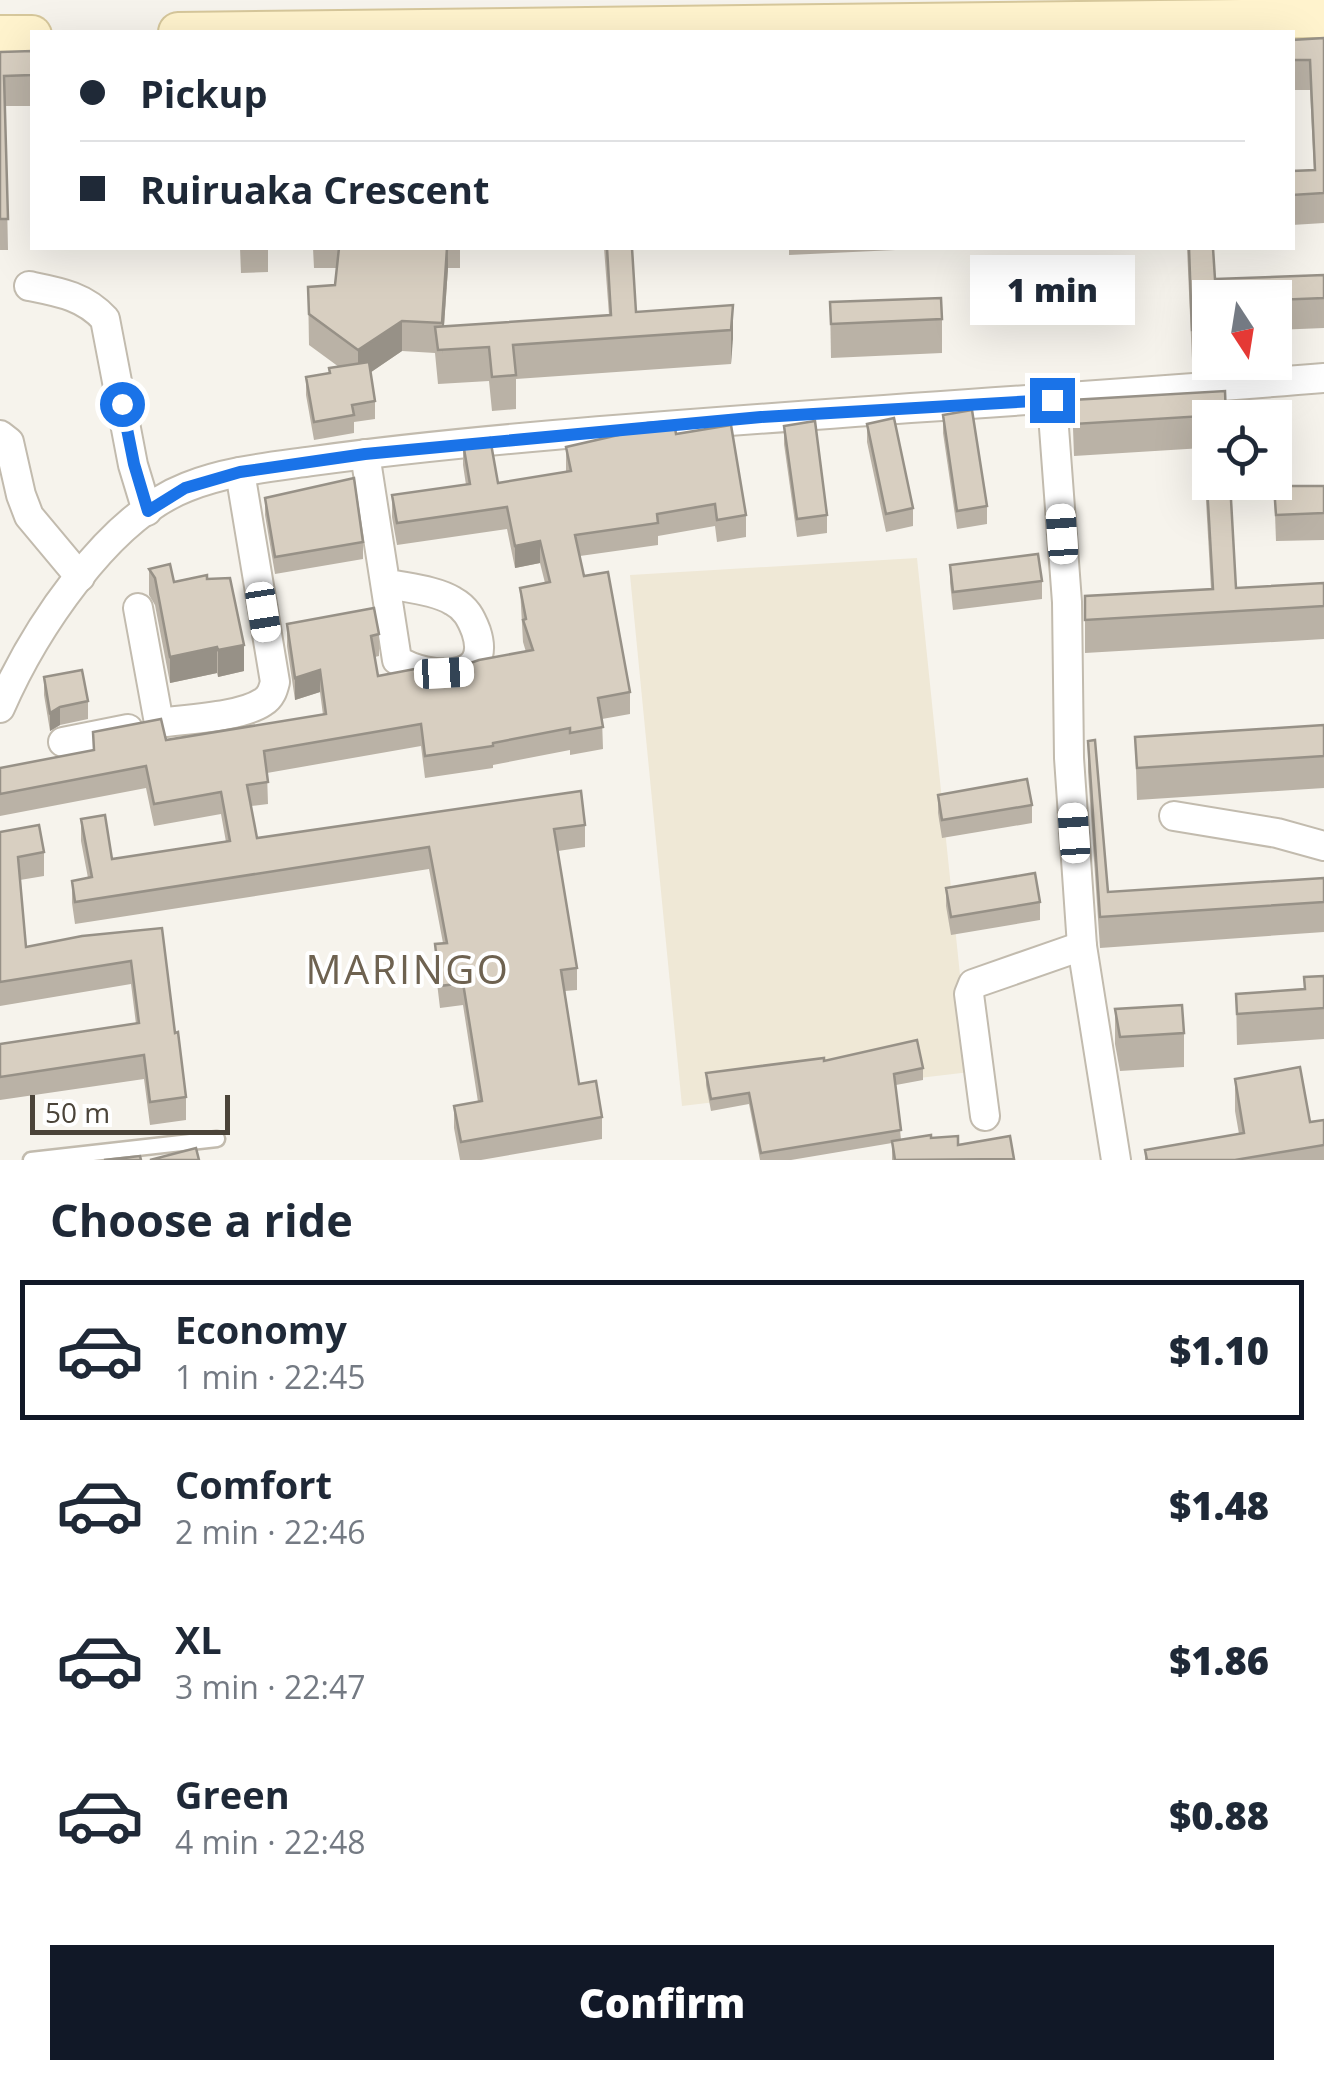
<!DOCTYPE html>
<html lang="en">
<head>
<meta charset="utf-8">
<style>
  body { margin:0; font-family:"Open Sans",sans-serif; background:#f6f6f7; color:#1f2937; height:100vh; display:flex; flex-direction:column; font-size:38px; white-space:nowrap }
  * { box-sizing:border-box; margin:0 }
  p { font-size:32px; color:#747a83 }
  .icon { flex:none; width:55px; height:55px; fill:none; stroke:currentColor; stroke-width:2; stroke-linecap:round; stroke-linejoin:round }
  .map { position:relative; height:1160px; overflow:hidden }
  .panel { display:flex; flex-direction:column; background:#fff; flex:1 }
  .panel>* { flex:none }
  .hud { position:absolute; left:30px; top:30px; width:1265px; height:220px; border-radius:0px; box-shadow:0 10px 40px #0002; display:grid; align-content:center; height:220px; padding:0 50px; background:#fff }
  .needle { width:65px; rotate:168deg }
  .fabs { position:absolute; left:1192px; top:280px; display:grid; gap:20px }
  .fabs a { display:grid; place-items:center; width:100px; height:100px; border-radius:0px; background:#fff; box-shadow:0 10px 40px #0002; font-size:50px }
  .scale { position:absolute; left:30px; bottom:25px; width:200px; box-sizing:border-box; padding-left:10px; border:5px solid #4b4439; border-top:0; font-size:28px; line-height:35px; white-space:nowrap; color:#4b4439; -webkit-text-stroke:8px #fff; paint-order:stroke }
  .end { position:absolute; width:45px; height:45px; margin:-22px; border:12px solid #1a73e8; background:#fff; box-shadow:0 0 0 5px #fff }
  .from { border-radius:50% }
  .bubble { position:absolute; height:70px; border-radius:0px; background:#fff; box-shadow:0 10px 40px #0002; font-size:32px; font-weight:800; line-height:70px; text-align:center }
  .car { position:absolute; width:30px; height:60px; margin:-30px -15px; border-radius:12px; box-shadow:0 0 8px 2px #0007; background:linear-gradient(#fff 24%,#345 0 40%,#fff 0 76%,#345 0 86%,#fff 0) }
  .hud b { display:flex; align-items:center; gap:35px; height:95px; font-size:38px }
  .hud b+b { border-top:2px solid #e0e1e3 }
  .hud i { width:25px; height:25px; background:#1f2937 }
  ul { padding:0; list-style:none }
  li { display:flex; align-items:center; gap:30px; height:140px; margin:0 20px 15px; padding:0 30px; border:5px solid transparent; border-radius:0px }
  li div { flex:1 }
  li b { display:block; font-size:38px }
  li em { font-style:normal; font-weight:800 }
  li.selected { border-color:#111827 }
  li>.icon { width:90px; height:90px; stroke-width:1.5 }
  h2 { padding:0 50px; font-size:45px; line-height:120px }
  .cta { display:flex; gap:20px; margin-top:auto; padding:20px 50px }
  .cta a { flex:1; height:115px; border-radius:0px; background:#111827; color:#fff; font-size:40px; font-weight:800; line-height:115px; text-align:center }
  .map>svg:first-child { display:block }
</style>
</head>
<body>
<div class="map">
<svg width="1324" height="1160" viewBox="0 0 1324 1160">
  <rect width="100%" height="100%" fill="#f6f3ec"/>
  <polygon fill="#efe8d6" points="917,558 970,1072 682,1106 630,575"/>
  <g fill="none" stroke-linecap="round" stroke-linejoin="round">
    <defs>
      <polyline id="service" points="31,1160 217,1139"/>
      <g id="minor">
        <path d="M29 286C59 292 84 296 105 319L133 465 147 511"/>
        <polyline points="1052,401 1067,602 1069,758 1082,946 1116,1160"/>
        <polyline points="0,435 9,442 21,495 29,516 80,577"/>
        <path d="M365 454 397 660C427 679 494 685 476 631 471 618 466 608 453 601 435 590 406 588 385 583"/>
        <path d="M138 608 159 723C187 719 241 717 263 702 271 697 273 690 275 682L240 472"/>
        <path d="M0 708C33 632 107 518 187 487 227 471 271 467 313 461 393 450 473 442 554 435 810 413 1067 399 1324 378"/>
        <polyline points="63,742 128,729"/>
        <polyline points="1174,816 1277,833 1324,846"/>
        <polyline points="985,1116 969,994 973,984 1082,946"/>
      </g>
      <g id="secondary">
        <polyline points="178,32 1324,18"/>
        <polyline points="0,35 32,35"/>
      </g>
    </defs>
    <use href="#service" stroke="#c2bbae" stroke-width="19"/>
    <use href="#minor" stroke="#c2bbae" stroke-width="32"/>
    <use href="#secondary" stroke="#d6c79b" stroke-width="42"/>
    <use href="#service" stroke="#fff" stroke-width="14"/>
    <use href="#minor" stroke="#fff" stroke-width="28"/>
    <use href="#secondary" stroke="#fff3cd" stroke-width="38"/>
  </g>
  <g fill="#bab2a6">
    <polygon points="1324,38 1324,223 1292,225 1292,171 1314,170 1310,90 1292,90 1292,40"/>
    <polygon points="32,51 32,106 5,106 8,250 0,250 0,52"/>
    <polygon points="240,248 268,248 268,272 241,273"/>
    <polygon points="313,248 460,248 460,268 448,268 444,326 609,315 604,248 632,248 636,312 733,305 731,364 516,379 516,409 492,411 489,381 438,384 435,353 402,351 371,372 375,401 375,419 354,422 354,433 314,440 306,395 306,377 329,373 329,368 339,367 309,345 308,287 335,285 337,268 314,268"/>
    <polygon points="789,248 938,248 789,255"/>
    <polygon points="1187,248 1213,248 1215,279 1324,275 1324,328 1275,330 1275,298 1210,298 1210,360 1192,360"/>
    <polygon points="830,302 942,319 942,353 831,358"/>
    <polygon points="1225,391 1236,588 1324,583 1324,639 1085,653 1085,596 1211,589 1203,448 1074,456 1072,400"/>
    <polygon points="943,415 987,506 987,524 957,529 943,433"/>
    <polygon points="648,423 676,434 746,515 746,537 717,542 715,526 658,536 658,545 580,556 584,576 630,692 630,714 602,719 603,749 570,755 570,750 493,765 493,768 425,778 421,746 267,773 268,804 251,806 257,838 585,825 585,847 558,851 577,968 577,990 565,991 579,1084 602,1117 602,1139 481,1160 460,1160 454,1128 454,1106 478,1102 463,1005 440,1008 435,966 435,944 443,943 429,869 75,924 72,903 72,881 88,878 81,841 81,819 112,859 226,842 221,814 154,826 146,788 0,816 0,768 93,750 93,732 166,740 323,715 320,692 295,700 287,646 287,624 379,634 379,656 375,657 378,676 456,668 526,652 523,642 520,588 545,583 540,563 515,568 507,529 397,545 392,517 392,495 466,485 463,465 463,443 498,483 566,472 566,447 648,428"/>
    <polygon points="867,424 913,508 913,526 886,532 867,442"/>
    <polygon points="784,426 827,515 827,533 797,537 784,444"/>
    <polygon points="1274,486 1324,486 1324,540 1276,541"/>
    <polygon points="265,498 363,542 363,559 275,574 265,515"/>
    <polygon points="950,565 1042,581 1042,599 953,610 950,583"/>
    <polygon points="149,569 174,582 207,579 244,671 218,677 217,673 170,683 155,605 149,595"/>
    <polygon points="44,677 88,701 88,719 60,725 50,731 44,695"/>
    <polygon points="1324,725 1324,788 1137,800 1135,737"/>
    <polygon points="1088,741 1108,892 1324,878 1324,932 1100,948 1088,772"/>
    <polygon points="938,795 1032,805 1032,823 942,838 938,813"/>
    <polygon points="0,832 44,852 44,876 20,880 26,947 162,928 175,1033 186,1097 186,1120 150,1125 144,1079 0,1100 0,1044 136,1024 131,984 0,1006"/>
    <polygon points="946,888 1040,902 1040,920 951,935 946,906"/>
    <polygon points="1324,976 1324,1039 1237,1045 1236,994 1304,989"/>
    <polygon points="1115,1009 1184,1033 1184,1067 1120,1071 1115,1044"/>
    <polygon points="824,1061 923,1068 923,1080 896,1085 901,1140 931,1138 1014,1160 892,1160 892,1143 791,1160 760,1160 749,1104 711,1111 706,1085 706,1073"/>
    <polygon points="1235,1079 1310,1122 1324,1120 1324,1160 1145,1160 1145,1150 1239,1134 1235,1111"/>
  </g>
  <g fill="#979187">
    <polygon points="448,248 448,268 442,354 442,323"/>
    <polygon points="733,305 733,339 731,364 731,330"/>
    <polygon points="402,321 402,351 358,381 358,350"/>
    <polygon points="540,541 540,563 515,568 515,546"/>
    <polygon points="244,645 244,671 218,677 218,650"/>
    <polygon points="217,647 217,673 170,683 170,657"/>
    <polygon points="320,670 320,692 295,700 295,678"/>
    <polygon points="60,707 60,725 50,731 50,713"/>
  </g>
  <g fill="#d8cfc1" stroke="#979187" stroke-width="2.5">
    <polygon points="1324,38 1324,193 1292,195 1292,171 1315,170 1310,60 1292,60 1292,40"/>
    <polygon points="32,51 32,75 4,76 8,219 0,219 0,52"/>
    <polygon points="339,248 447,248 442,323 402,321 358,350 309,314 308,287 335,285"/>
    <polygon points="607,248 632,248 636,312 733,305 731,330 513,345 516,375 492,377 489,347 438,350 435,327 611,315"/>
    <polygon points="1189,248 1213,248 1215,279 1324,275 1324,298 1275,300 1275,298 1210,298 1210,329 1192,330"/>
    <polygon points="941,298 942,319 831,324 830,302"/>
    <polygon points="369,362 375,401 352,405 354,415 314,422 306,377 330,373 329,368"/>
    <polygon points="1225,391 1226,418 1210,418 1210,482 1230,482 1236,588 1324,583 1324,606 1085,620 1085,596 1213,589 1203,416 1074,424 1072,400"/>
    <polygon points="972,410 987,506 957,511 943,415"/>
    <polygon points="894,418 913,508 886,514 867,424"/>
    <polygon points="674,421 676,434 731,425 746,515 717,520 715,504 657,514 658,523 575,535 584,576 608,572 630,692 598,698 603,727 570,733 570,728 493,743 493,746 425,756 421,724 264,751 268,782 247,785 257,838 581,791 585,825 554,829 577,968 561,970 579,1084 596,1081 602,1117 461,1142 454,1106 482,1101 463,983 440,986 435,944 447,943 429,847 75,902 72,881 92,877 81,819 105,815 112,859 230,841 221,792 154,804 146,766 0,794 0,768 94,750 93,732 161,719 166,740 326,714 320,670 295,678 287,624 374,608 379,634 371,636 378,676 425,667 456,668 479,660 533,650 523,620 526,619 520,588 550,582 540,541 515,546 507,507 397,523 392,495 470,484 463,443 490,438 498,483 571,471 566,447 649,428 648,423"/>
    <polygon points="815,421 827,515 797,519 784,426"/>
    <polygon points="354,478 363,542 275,557 265,498"/>
    <polygon points="1274,486 1324,486 1324,513 1276,515"/>
    <polygon points="1038,554 1042,581 953,592 950,565"/>
    <polygon points="170,564 174,582 207,575 207,579 230,578 244,645 218,650 217,647 170,657 155,578 149,569"/>
    <polygon points="82,670 88,701 60,707 50,713 44,677"/>
    <polygon points="1324,725 1324,756 1137,768 1135,737"/>
    <polygon points="1095,740 1108,892 1324,878 1324,902 1100,917 1088,741"/>
    <polygon points="1027,779 1032,805 942,820 938,795"/>
    <polygon points="39,825 44,852 18,857 26,947 82,936 162,928 175,1033 178,1032 186,1097 150,1102 144,1055 0,1077 0,1044 139,1023 131,961 0,982 0,832"/>
    <polygon points="1035,873 1040,902 951,917 946,888"/>
    <polygon points="1324,976 1324,1008 1237,1014 1236,994 1305,989 1304,977"/>
    <polygon points="1182,1005 1184,1033 1120,1037 1115,1009"/>
    <polygon points="917,1040 923,1068 894,1074 901,1130 761,1153 749,1093 711,1099 706,1073 824,1058 824,1061"/>
    <polygon points="1300,1067 1310,1122 1324,1120 1324,1145 1235,1160 1147,1160 1145,1150 1244,1133 1235,1079"/>
    <polygon points="931,1135 931,1138 958,1136 958,1145 1010,1136 1014,1159 895,1160 892,1141"/>
    <polygon points="196,1148 199,1160 150,1160"/>
    <polygon points="140,1156 141,1160 104,1160"/>
  </g>
  <g fill="none" stroke-linecap="round" stroke-linejoin="round">
    <polyline stroke="#1a73e8" stroke-width="12" points="122,404 134,464 148,511 185,488 240,472 365,454 761,417 1052,400"/>
  </g>
  <g text-anchor="middle" dominant-baseline="central" stroke-width="8" stroke-linejoin="round" paint-order="stroke">
    <g font-size="40" letter-spacing="2.5" fill="#6e6250" stroke="#fff">
      <text x="408" y="968">MARINGO</text>
    </g>
  </g>
</svg>
<div class="fabs">
<a><svg class="needle" viewBox="-14 -14 28 28"><path d="M0-13l5 13h-10z" fill="#e53935"/><path d="M0 13l5-13h-10z" fill="#747a83"/></svg></a>
<a><svg class="icon" aria-label="locate" viewBox="0 0 24 24"><circle cx="12" cy="12" r="6"/><path d="M12 2v4M12 18v4M2 12h4M18 12h4"/></svg></a>
</div>
<div class="scale">50 m</div>
<i class="end from" style="left:122px;top:404px"></i>
<i class="end" style="left:1052px;top:400px"></i>
<div class="bubble" style="left:970px;top:255px;width:165px">1 min</div>
<i class="car" style="left:1062px;top:534px;rotate:356deg"></i>
<i class="car" style="left:263px;top:612px;rotate:171deg"></i>
<i class="car" style="left:444px;top:673px;rotate:87deg"></i>
<i class="car" style="left:1074px;top:833px;rotate:356deg"></i>
<div class="hud">
<b><i class="from"></i>Pickup</b>
<b><i></i>Ruiruaka Crescent</b>
</div>
</div>
<section class="panel">
<h2>Choose a ride</h2>
<ul>
<li class="selected"><svg class="icon" aria-label="car" viewBox="0 0 24 24"><path d="M5 17H2v-5l4-1 3-4h7l3 4 3 1v5h-3M9 17h6M6 11h13"/><circle cx="7" cy="17" r="2"/><circle cx="17" cy="17" r="2"/></svg><div><b>Economy</b><p>1 min · 22:45</p></div><em>$1.10</em></li>
<li><svg class="icon" aria-label="car" viewBox="0 0 24 24"><path d="M5 17H2v-5l4-1 3-4h7l3 4 3 1v5h-3M9 17h6M6 11h13"/><circle cx="7" cy="17" r="2"/><circle cx="17" cy="17" r="2"/></svg><div><b>Comfort</b><p>2 min · 22:46</p></div><em>$1.48</em></li>
<li><svg class="icon" aria-label="car" viewBox="0 0 24 24"><path d="M5 17H2v-5l4-1 3-4h7l3 4 3 1v5h-3M9 17h6M6 11h13"/><circle cx="7" cy="17" r="2"/><circle cx="17" cy="17" r="2"/></svg><div><b>XL</b><p>3 min · 22:47</p></div><em>$1.86</em></li>
<li><svg class="icon" aria-label="car" viewBox="0 0 24 24"><path d="M5 17H2v-5l4-1 3-4h7l3 4 3 1v5h-3M9 17h6M6 11h13"/><circle cx="7" cy="17" r="2"/><circle cx="17" cy="17" r="2"/></svg><div><b>Green</b><p>4 min · 22:48</p></div><em>$0.88</em></li>
</ul>
<div class="cta"><a>Confirm</a></div>
</section>
</body>
</html>
